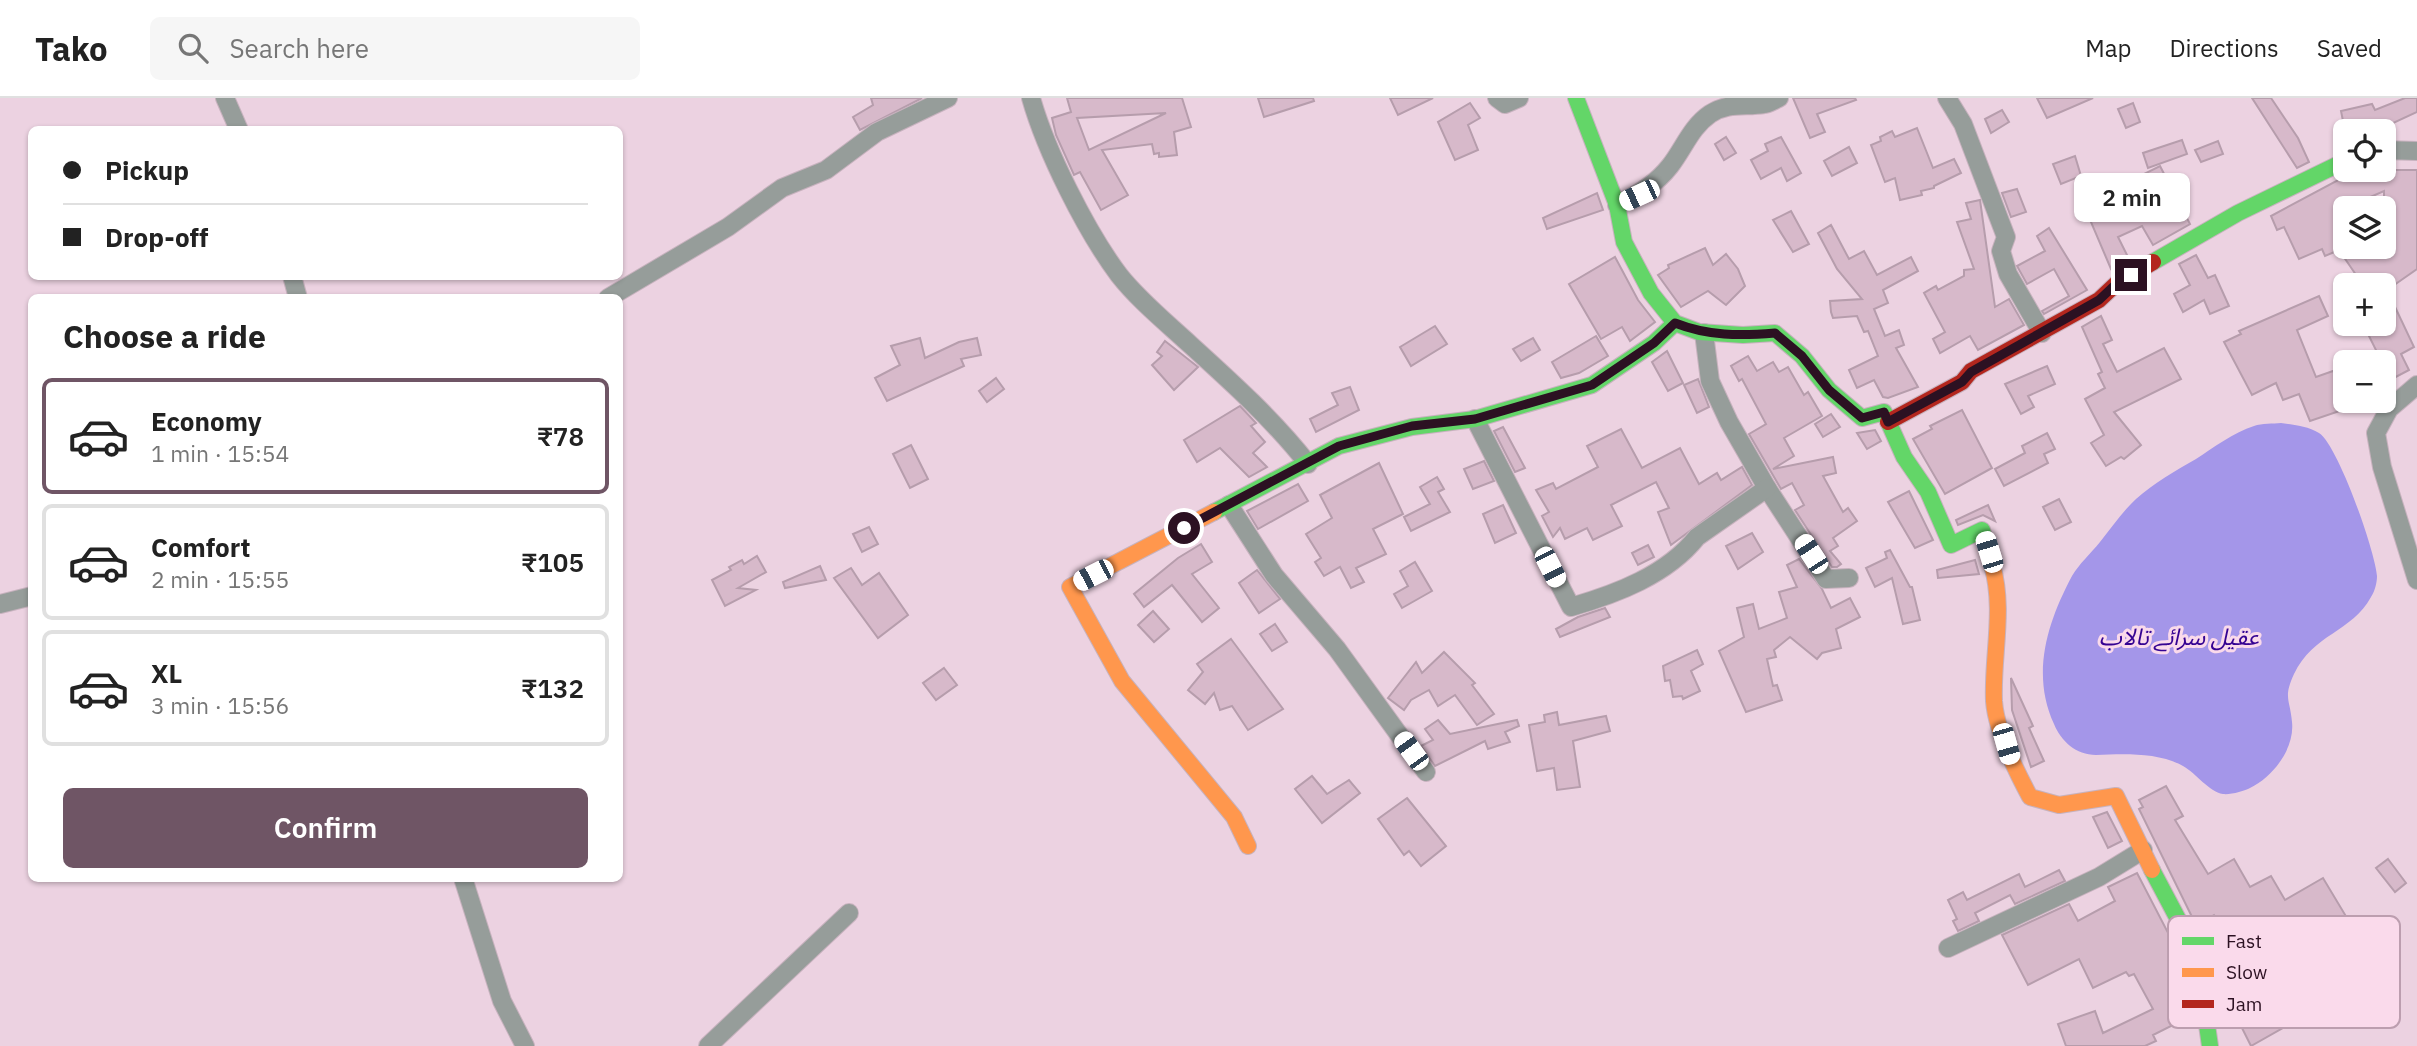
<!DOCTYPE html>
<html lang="en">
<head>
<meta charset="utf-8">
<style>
  body { margin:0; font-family:"IBM Plex Sans","Noto Sans Arabic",sans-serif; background:#f6f6f6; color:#222; height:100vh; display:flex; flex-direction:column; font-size:26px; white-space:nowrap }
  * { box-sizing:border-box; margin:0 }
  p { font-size:23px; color:#767676 }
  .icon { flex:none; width:38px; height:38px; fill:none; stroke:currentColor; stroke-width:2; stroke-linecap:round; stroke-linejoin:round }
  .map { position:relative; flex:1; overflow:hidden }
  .sheet { position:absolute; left:28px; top:196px; width:595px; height:588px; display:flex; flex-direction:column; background:#fff; border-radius:10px; box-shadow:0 2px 5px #0004 }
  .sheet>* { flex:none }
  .top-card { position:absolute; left:28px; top:28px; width:595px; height:154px; border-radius:10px; box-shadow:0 2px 5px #0004; display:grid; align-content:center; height:154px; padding:0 35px; background:#fff }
  .controls { position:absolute; left:2333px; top:21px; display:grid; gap:14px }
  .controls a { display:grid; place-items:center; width:63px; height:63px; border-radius:10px; background:#fff; box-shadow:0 2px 5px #0004; font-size:35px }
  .end { position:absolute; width:32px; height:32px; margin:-16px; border:9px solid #2c1122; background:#fff; box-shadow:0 0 0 4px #fff }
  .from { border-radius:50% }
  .bubble { position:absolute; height:49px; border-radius:10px; background:#fff; box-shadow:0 2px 5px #0004; font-size:23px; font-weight:600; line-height:49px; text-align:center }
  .car { position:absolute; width:21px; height:42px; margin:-21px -10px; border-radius:9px; box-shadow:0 0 5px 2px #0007; background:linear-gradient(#fff 24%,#345 0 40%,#fff 0 76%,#345 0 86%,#fff 0) }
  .top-card b { display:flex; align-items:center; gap:24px; height:66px; font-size:26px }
  .top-card b+b { border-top:2px solid #e0e0e0 }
  .top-card i { width:18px; height:18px; background:#222 }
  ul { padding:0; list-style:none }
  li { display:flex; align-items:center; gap:21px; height:116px; margin:0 14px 10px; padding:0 21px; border:4px solid #e0e0e0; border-radius:10px }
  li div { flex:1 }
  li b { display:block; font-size:26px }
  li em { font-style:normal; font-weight:600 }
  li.active { border-color:#6f5565 }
  li>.icon { width:63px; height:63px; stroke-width:1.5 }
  h2 { padding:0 35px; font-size:32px; line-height:84px }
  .primary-button { display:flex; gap:14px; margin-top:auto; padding:14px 35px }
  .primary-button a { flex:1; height:80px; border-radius:10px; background:#6f5565; color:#fff; font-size:28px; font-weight:600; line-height:80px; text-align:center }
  header { display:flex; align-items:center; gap:42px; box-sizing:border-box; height:98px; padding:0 35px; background:#fff; border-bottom:2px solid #e0e0e0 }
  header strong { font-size:33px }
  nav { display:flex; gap:38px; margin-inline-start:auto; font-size:24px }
  .search { width:490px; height:63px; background:#f6f6f6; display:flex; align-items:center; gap:18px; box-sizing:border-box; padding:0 24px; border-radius:10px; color:#767676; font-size:26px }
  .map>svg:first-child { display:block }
</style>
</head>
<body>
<header>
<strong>Tako</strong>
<div class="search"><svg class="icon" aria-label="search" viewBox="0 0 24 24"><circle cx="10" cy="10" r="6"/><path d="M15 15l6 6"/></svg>Search here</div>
<nav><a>Map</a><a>Directions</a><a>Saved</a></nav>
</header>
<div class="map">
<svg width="2417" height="948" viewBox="0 0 2417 948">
  <rect width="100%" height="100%" fill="#ecd2e1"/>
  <path fill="#a496e9" d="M2281 325C2294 327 2308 328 2319 335 2338 347 2375 453 2377 478 2377 484 2375 493 2371 499 2352 534 2313 536 2294 576 2283 600 2290 601 2292 624 2295 650 2273 679 2250 690 2245 693 2230 697 2223 696 2209 694 2196 675 2183 668 2158 654 2123 656 2096 657 2076 657 2061 643 2054 626 2031 576 2047 525 2072 478 2079 466 2091 455 2100 444 2112 429 2122 414 2136 401 2154 385 2175 373 2196 361 2213 350 2234 334 2254 328 2262 325 2273 326 2281 325Z"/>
  <g fill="#d7b9ca" stroke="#b69dac" stroke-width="2" fill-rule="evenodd">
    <polygon points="871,0 922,0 860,32 853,19 873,7"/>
    <path d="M1067 0H1182L1191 29 1174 34 1177 57 1159 59V55L1154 56 1152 46 1102 52 1128 97 1101 112 1080 74 1074 77 1056 37 1052 20 1071 14ZM1166 15 1089 52 1077 20Z"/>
    <polygon points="1258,0 1313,0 1314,3 1264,19"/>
    <polygon points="1390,0 1433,0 1398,17"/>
    <polygon points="1793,0 1855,0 1856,2 1817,16 1825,34 1810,40"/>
    <polygon points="2037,0 2093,0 2047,20"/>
    <polygon points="2252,0 2271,0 2298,40 2309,64 2297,70"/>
    <polygon points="2405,0 2417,0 2417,14 2376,33 2345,33 2341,13 2372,6 2375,12"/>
    <polygon points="1470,5 1480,20 1468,27 1478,52 1455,62 1438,24"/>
    <polygon points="2133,5 2140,24 2126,30 2118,11"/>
    <polygon points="2002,12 2009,24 1991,35 1985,21"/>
    <polygon points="1917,30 1933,70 1954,61 1961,75 1934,88 1934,90 1921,93 1922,97 1900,102 1895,80 1885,84 1871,47 1881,43 1880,39 1892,33 1895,39"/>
    <polygon points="1726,39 1736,55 1724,62 1715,46"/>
    <polygon points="1781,39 1801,75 1787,83 1781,70 1761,81 1751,62 1768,53 1765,46"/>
    <polygon points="2182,42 2187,56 2148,70 2143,55"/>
    <polygon points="2218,43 2223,56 2201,64 2195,52"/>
    <polygon points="1849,49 1857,65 1832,78 1824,63"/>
    <polygon points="2075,58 2081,78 2061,86 2053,66"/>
    <polygon points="2160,68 2190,126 2153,147 2142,128 2118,139 2129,161 2111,171 2085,110 2103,100 2113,121 2140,109 2128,84"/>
    <path d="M2357 72H2417V171L2387 192 2414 249 2401 256 2409 272 2390 282 2384 264H2357L2377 254 2363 226H2384V187H2363L2339 152 2325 158 2322 151 2299 161 2284 129 2277 132 2271 118ZM2384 93V149H2345V110Z"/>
    <polygon points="2017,91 2026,114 2011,119 2002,95"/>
    <polygon points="1597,95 1603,112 1547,131 1543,120"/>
    <polygon points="1980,102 1995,209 2009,201 2024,227 1978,252 1970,238 1940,255 1933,241 1945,234 1924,195 1936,188 1938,192 1964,178 1964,172 1974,171 1957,124 1971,121 1966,105"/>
    <polygon points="1791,113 1809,146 1793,154 1773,122"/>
    <polygon points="1831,127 1849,161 1864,153 1877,177 1911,159 1918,173 1883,192 1888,205 1874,211 1885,238 1899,232 1904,247 1896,250 1918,289 1888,300 1883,299 1874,282 1857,290 1849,272 1878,258 1868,233 1864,234 1857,218 1833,220 1831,214 1830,203 1862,201 1837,171 1818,135"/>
    <polygon points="2049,130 2087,192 2044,216 2042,213 2069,198 2054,171 2027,186 2017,168 2045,153 2037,138"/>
    <polygon points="1705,150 1713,167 1726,156 1738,171 1745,188 1726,207 1708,193 1681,209 1658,177 1669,170 1668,167"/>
    <polygon points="2196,157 2208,180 2215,177 2229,208 2210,216 2204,202 2183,214 2174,196 2190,187 2179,166"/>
    <polygon points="1615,159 1638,202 1655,224 1630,243 1622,229 1601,241 1569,186"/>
    <polygon points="2319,198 2328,218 2297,232 2316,279 2333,273 2335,276 2345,271 2345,303 2366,304 2310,323 2299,296 2283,302 2276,285 2252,297 2224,244 2241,236 2239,233"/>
    <polygon points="2101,218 2112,242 2103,246 2117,274 2164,250 2181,281 2114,314 2141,347 2124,361 2121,359 2106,368 2091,345 2104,337 2085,301 2105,290 2098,276 2102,274 2082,229"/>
    <polygon points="1435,228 1447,246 1411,268 1400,249"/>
    <polygon points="1596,238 1608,258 1579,275 1561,280 1552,264"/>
    <polygon points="920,240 925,260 959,244 977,240 981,257 961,261 964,268 887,303 875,280 900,267 891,248"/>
    <polygon points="1533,240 1540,252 1521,263 1513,251"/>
    <polygon points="1165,243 1198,269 1174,292 1152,267 1162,258 1157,254"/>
    <polygon points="1667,253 1683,285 1668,293 1652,264"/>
    <polygon points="1748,258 1757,273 1773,264 1779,274 1788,269 1804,297 1808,294 1822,318 1784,340 1794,358 1773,371 1833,359 1836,375 1823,378 1843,414 1848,410 1857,423 1833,440 1838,448 1830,453 1841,466 1837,469 1832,469 1795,412 1804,407 1792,385 1781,391 1749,336 1766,326 1742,281 1739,283 1731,268"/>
    <polygon points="2047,268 2055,286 2028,298 2034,309 2021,316 2005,286"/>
    <polygon points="996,280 1004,291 987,304 979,293"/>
    <polygon points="1698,281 1709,309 1697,315 1684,287"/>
    <polygon points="1350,289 1359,312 1316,334 1310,321 1338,307 1332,295"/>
    <polygon points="1240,308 1256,325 1251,328 1265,344 1253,355 1267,369 1249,379 1220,350 1197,364 1184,342"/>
    <polygon points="1962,312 1992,370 1945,396 1913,341 1932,331 1930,328"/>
    <polygon points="1831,316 1840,329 1823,339 1815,326"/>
    <polygon points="1503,329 1525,370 1515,374 1494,333"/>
    <polygon points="1621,331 1642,370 1680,350 1699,386 1717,375 1721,382 1742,369 1752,387 1671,447 1658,414 1669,410 1656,384 1611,407 1622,428 1593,442 1587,430 1565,441 1560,430 1553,439 1542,418 1549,414 1536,392 1553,385 1556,391 1598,369 1587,348"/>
    <polygon points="1875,332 1881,343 1867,351 1857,335"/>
    <polygon points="2047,335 2055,351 2044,356 2048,365 2004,388 1995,371 2025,355 2022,348"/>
    <polygon points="911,347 928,381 910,390 893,356"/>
    <polygon points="1484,363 1494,383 1473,391 1464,371"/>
    <polygon points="1379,365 1403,416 1373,431 1386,456 1356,470 1364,484 1351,490 1340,469 1324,478 1315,464 1321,460 1306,436 1332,420 1320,397"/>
    <polygon points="1437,379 1444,391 1438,394 1450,414 1411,433 1404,419 1430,406 1420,389"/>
    <polygon points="1298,386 1308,403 1258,431 1247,413"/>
    <polygon points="1909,393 1933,442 1915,450 1888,404"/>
    <polygon points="2059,401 2071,424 2055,432 2043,409"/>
    <polygon points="1503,407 1516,435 1495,445 1483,416"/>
    <polygon points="1988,407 1995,423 1983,417 1958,427 1956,422"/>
    <polygon points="869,429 878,446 862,454 853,436"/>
    <polygon points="1752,435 1763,454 1738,471 1726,448"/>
    <polygon points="1201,446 1212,464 1192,476 1219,510 1202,524 1172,487 1144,509 1134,496 1178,460"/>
    <polygon points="1648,447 1654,459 1638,467 1632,455"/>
    <polygon points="1890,452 1910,489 1912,489 1920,522 1903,526 1892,480 1875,489 1866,470 1887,460 1885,454"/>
    <polygon points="757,458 766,474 738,490 756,492 725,508 712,482 731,472 729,469 742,462 744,466"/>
    <polygon points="1799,461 1822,491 1831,510 1850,500 1860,519 1836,531 1841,550 1822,555 1817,561 1790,539 1774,552 1776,559 1767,561 1773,588 1777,587 1782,602 1746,614 1719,553 1744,539 1737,510 1753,506 1759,531 1787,520 1779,494 1797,489 1787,467"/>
    <polygon points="1975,462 1979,476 1938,480 1937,472"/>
    <polygon points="1415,464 1432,493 1402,510 1394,496 1408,488 1400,473"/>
    <polygon points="820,468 826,482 785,490 783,484"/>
    <polygon points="851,470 862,487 879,475 908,517 878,540 834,480"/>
    <polygon points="1257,472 1280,501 1259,515 1239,485"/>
    <polygon points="1605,510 1610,519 1560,539 1556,531 1578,519"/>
    <polygon points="1153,513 1169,531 1154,544 1138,527"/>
    <polygon points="1275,526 1287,544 1272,553 1260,536"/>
    <polygon points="1231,541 1283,611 1248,632 1232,608 1220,612 1214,595 1205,606 1188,592 1203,574 1197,566"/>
    <polygon points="1697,552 1703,566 1691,573 1700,593 1683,601 1682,598 1673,599 1670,582 1665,583 1663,568"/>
    <polygon points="1444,554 1475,585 1472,587 1494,616 1477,627 1455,597 1438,608 1429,592 1411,602 1404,612 1388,600 1416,564 1422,575"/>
    <polygon points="944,570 957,587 936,602 923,585"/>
    <polygon points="2011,580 2033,628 2029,630 2044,663 2031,669 2012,612"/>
    <polygon points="1557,614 1559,627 1606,618 1610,633 1573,643 1580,689 1557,692 1554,670 1537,673 1529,627 1545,624 1544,617"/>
    <polygon points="1438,622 1450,636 1517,622 1519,628 1505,634 1510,644 1488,651 1485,643 1435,668 1421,648 1433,642 1425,631"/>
    <polygon points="1312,678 1327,696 1349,682 1360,695 1322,725 1295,691"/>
    <polygon points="2166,688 2183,718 2175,722 2208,776 2234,761 2250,789 2271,778 2285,802 2323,780 2347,820 2310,839 2307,835 2283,847 2296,872 2319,861 2327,874 2273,901 2288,927 2251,948 2234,914 2261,900 2214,817 2196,827 2139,711 2143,709 2139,702"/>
    <polygon points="1407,700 1446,748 1421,768 1409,753 1404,757 1378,721"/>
    <polygon points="2107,714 2122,743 2108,750 2093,719"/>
    <polygon points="2388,761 2406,785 2395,794 2376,770"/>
    <polygon points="2059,772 2065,783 2015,806 2010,797 1975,815 1979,823 1958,833 1953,823 1957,821 1948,802 1963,794 1967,802 2019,776 2025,789"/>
    <polygon points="2137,775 2178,854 2174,855 2185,876 2191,918 2153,937 2156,943 2145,948 2066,948 2058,926 2095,913 2103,935 2153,911 2134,876 2129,878 2126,874 2093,890 2079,861 2028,887 2002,837 2069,806 2078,823 2115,803 2108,789"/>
  </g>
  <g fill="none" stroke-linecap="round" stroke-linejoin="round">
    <defs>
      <g id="street">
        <polyline points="225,0 239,32"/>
        <path d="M1031 0C1046 53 1086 133 1119 177 1137 200 1162 221 1184 241 1227 280 1272 320 1308 366"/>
        <polyline points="1497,0 1505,6 1519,0"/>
        <polyline points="1947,0 1963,26 2006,139 2001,153 2008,176 2042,235"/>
        <polyline points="2384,52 2417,53"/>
        <path d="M1617 107C1638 97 1656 86 1670 68 1684 50 1691 29 1710 16 1728 4 1745 9 1764 6 1768 6 1774 2 1779 0"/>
        <polyline points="292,178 298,200"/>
        <polyline points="608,200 728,129 782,90 826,72 877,34 948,0"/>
        <polyline points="1704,235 1710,283 1729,324 1767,390 1826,481 1849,480"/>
        <polyline points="2417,287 2389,311 2376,335 2382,369 2417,482"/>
        <path d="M1475 321 1571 509C1616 496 1667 477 1697 439L1767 390"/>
        <polyline points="1229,407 1274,477 1337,551 1426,674"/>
        <polyline points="0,506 32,498"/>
        <polyline points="463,780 502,903 525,948"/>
        <polyline points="1948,850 2099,779 2143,752"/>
        <polyline points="708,948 849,815"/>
      </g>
      <g id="fast">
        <polyline points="1576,0 1617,107 1624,144 1651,195 1675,225 1699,234 1743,237 1775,235 1802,258 1829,292 1862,320 1884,314 1904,359 1928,394 1951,447 1982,432 1992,467"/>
        <polyline points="2153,164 2238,115 2345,63"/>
        <polyline points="1214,414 1339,348 1412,329 1475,321 1592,287 1654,245 1675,225"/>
        <polyline points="2152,772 2197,857 2210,948"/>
      </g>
      <g id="slow">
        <polyline points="1214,414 1070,489 1122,583 1234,719 1248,748"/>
        <path d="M1992 467C2005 511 1992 559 1994 603 1996 632 2016 673 2030 699L2059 707 2116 698 2152 772"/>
      </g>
      <polyline id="jam" points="1888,324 1962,284 1971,273 2099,202 2116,186 2153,164"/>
    </defs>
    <use href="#street" stroke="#c7b2be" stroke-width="20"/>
    <use href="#fast" stroke="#c7b2be" stroke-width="18"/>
    <use href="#slow" stroke="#c7b2be" stroke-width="18"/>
    <use href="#jam" stroke="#c7b2be" stroke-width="18"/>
    <use href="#street" stroke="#969d9a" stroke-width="18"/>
    <use href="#fast" stroke="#63d668" stroke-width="16"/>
    <use href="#slow" stroke="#ff974d" stroke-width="16"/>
    <use href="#jam" stroke="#b3261e" stroke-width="16"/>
  </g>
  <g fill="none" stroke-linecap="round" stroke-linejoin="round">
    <path stroke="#2c1122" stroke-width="9" d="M1184 430 1339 348 1412 328 1475 321 1592 287 1654 245 1675 225C1708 238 1740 238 1775 235L1802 258 1829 292 1862 320 1884 314 1888 324 1962 284 1971 274 2099 202 2116 186 2131 177"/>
  </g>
  <g text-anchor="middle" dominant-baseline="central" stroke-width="6" stroke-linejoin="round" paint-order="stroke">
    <g font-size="23" font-style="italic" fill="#350392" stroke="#fadaeb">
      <text x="2179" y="538">عقیل سرائے تالاب</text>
    </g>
  </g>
  <rect x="2168" y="818" width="232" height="112" rx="10" fill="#fadaeb" stroke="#bc9eaf" stroke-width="2"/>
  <rect x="2182" y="839" width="32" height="8" fill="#63d668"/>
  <rect x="2182" y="870" width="32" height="9" fill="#ff974d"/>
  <rect x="2182" y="902" width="32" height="8" fill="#b3261e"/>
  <g font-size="19" fill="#2c1122">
    <text x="2226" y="850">Fast</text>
    <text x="2226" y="881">Slow</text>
    <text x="2226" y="913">Jam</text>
  </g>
</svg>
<div class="controls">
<a><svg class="icon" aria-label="locate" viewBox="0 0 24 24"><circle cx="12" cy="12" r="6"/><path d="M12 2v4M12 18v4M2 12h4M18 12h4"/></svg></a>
<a><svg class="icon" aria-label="layers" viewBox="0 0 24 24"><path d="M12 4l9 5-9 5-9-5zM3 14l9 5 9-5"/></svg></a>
<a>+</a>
<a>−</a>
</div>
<i class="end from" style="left:1184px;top:430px"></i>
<i class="end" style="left:2131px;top:177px"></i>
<div class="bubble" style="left:2074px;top:75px;width:116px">2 min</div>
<i class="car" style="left:1639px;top:97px;rotate:245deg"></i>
<i class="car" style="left:1989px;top:454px;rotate:343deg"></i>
<i class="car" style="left:1811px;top:456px;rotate:327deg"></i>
<i class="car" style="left:1550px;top:469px;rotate:153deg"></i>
<i class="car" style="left:1093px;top:477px;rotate:243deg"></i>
<i class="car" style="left:2006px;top:646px;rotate:164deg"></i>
<i class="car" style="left:1411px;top:653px;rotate:324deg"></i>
<div class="top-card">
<b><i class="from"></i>Pickup</b>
<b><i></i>Drop-off</b>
</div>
<section class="sheet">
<h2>Choose a ride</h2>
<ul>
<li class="active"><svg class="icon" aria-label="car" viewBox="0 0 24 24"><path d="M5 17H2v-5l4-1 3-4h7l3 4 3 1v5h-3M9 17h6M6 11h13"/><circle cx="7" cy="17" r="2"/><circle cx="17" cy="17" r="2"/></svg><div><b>Economy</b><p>1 min · 15:54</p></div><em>₹78</em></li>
<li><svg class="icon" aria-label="car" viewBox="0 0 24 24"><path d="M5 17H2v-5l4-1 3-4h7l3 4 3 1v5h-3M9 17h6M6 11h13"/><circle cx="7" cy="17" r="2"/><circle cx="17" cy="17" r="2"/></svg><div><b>Comfort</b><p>2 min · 15:55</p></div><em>₹105</em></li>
<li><svg class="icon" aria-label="car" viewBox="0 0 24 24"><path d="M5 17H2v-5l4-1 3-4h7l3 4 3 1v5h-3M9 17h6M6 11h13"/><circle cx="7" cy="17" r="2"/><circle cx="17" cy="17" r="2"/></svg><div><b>XL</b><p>3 min · 15:56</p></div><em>₹132</em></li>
</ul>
<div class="primary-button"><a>Confirm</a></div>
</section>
</div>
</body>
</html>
